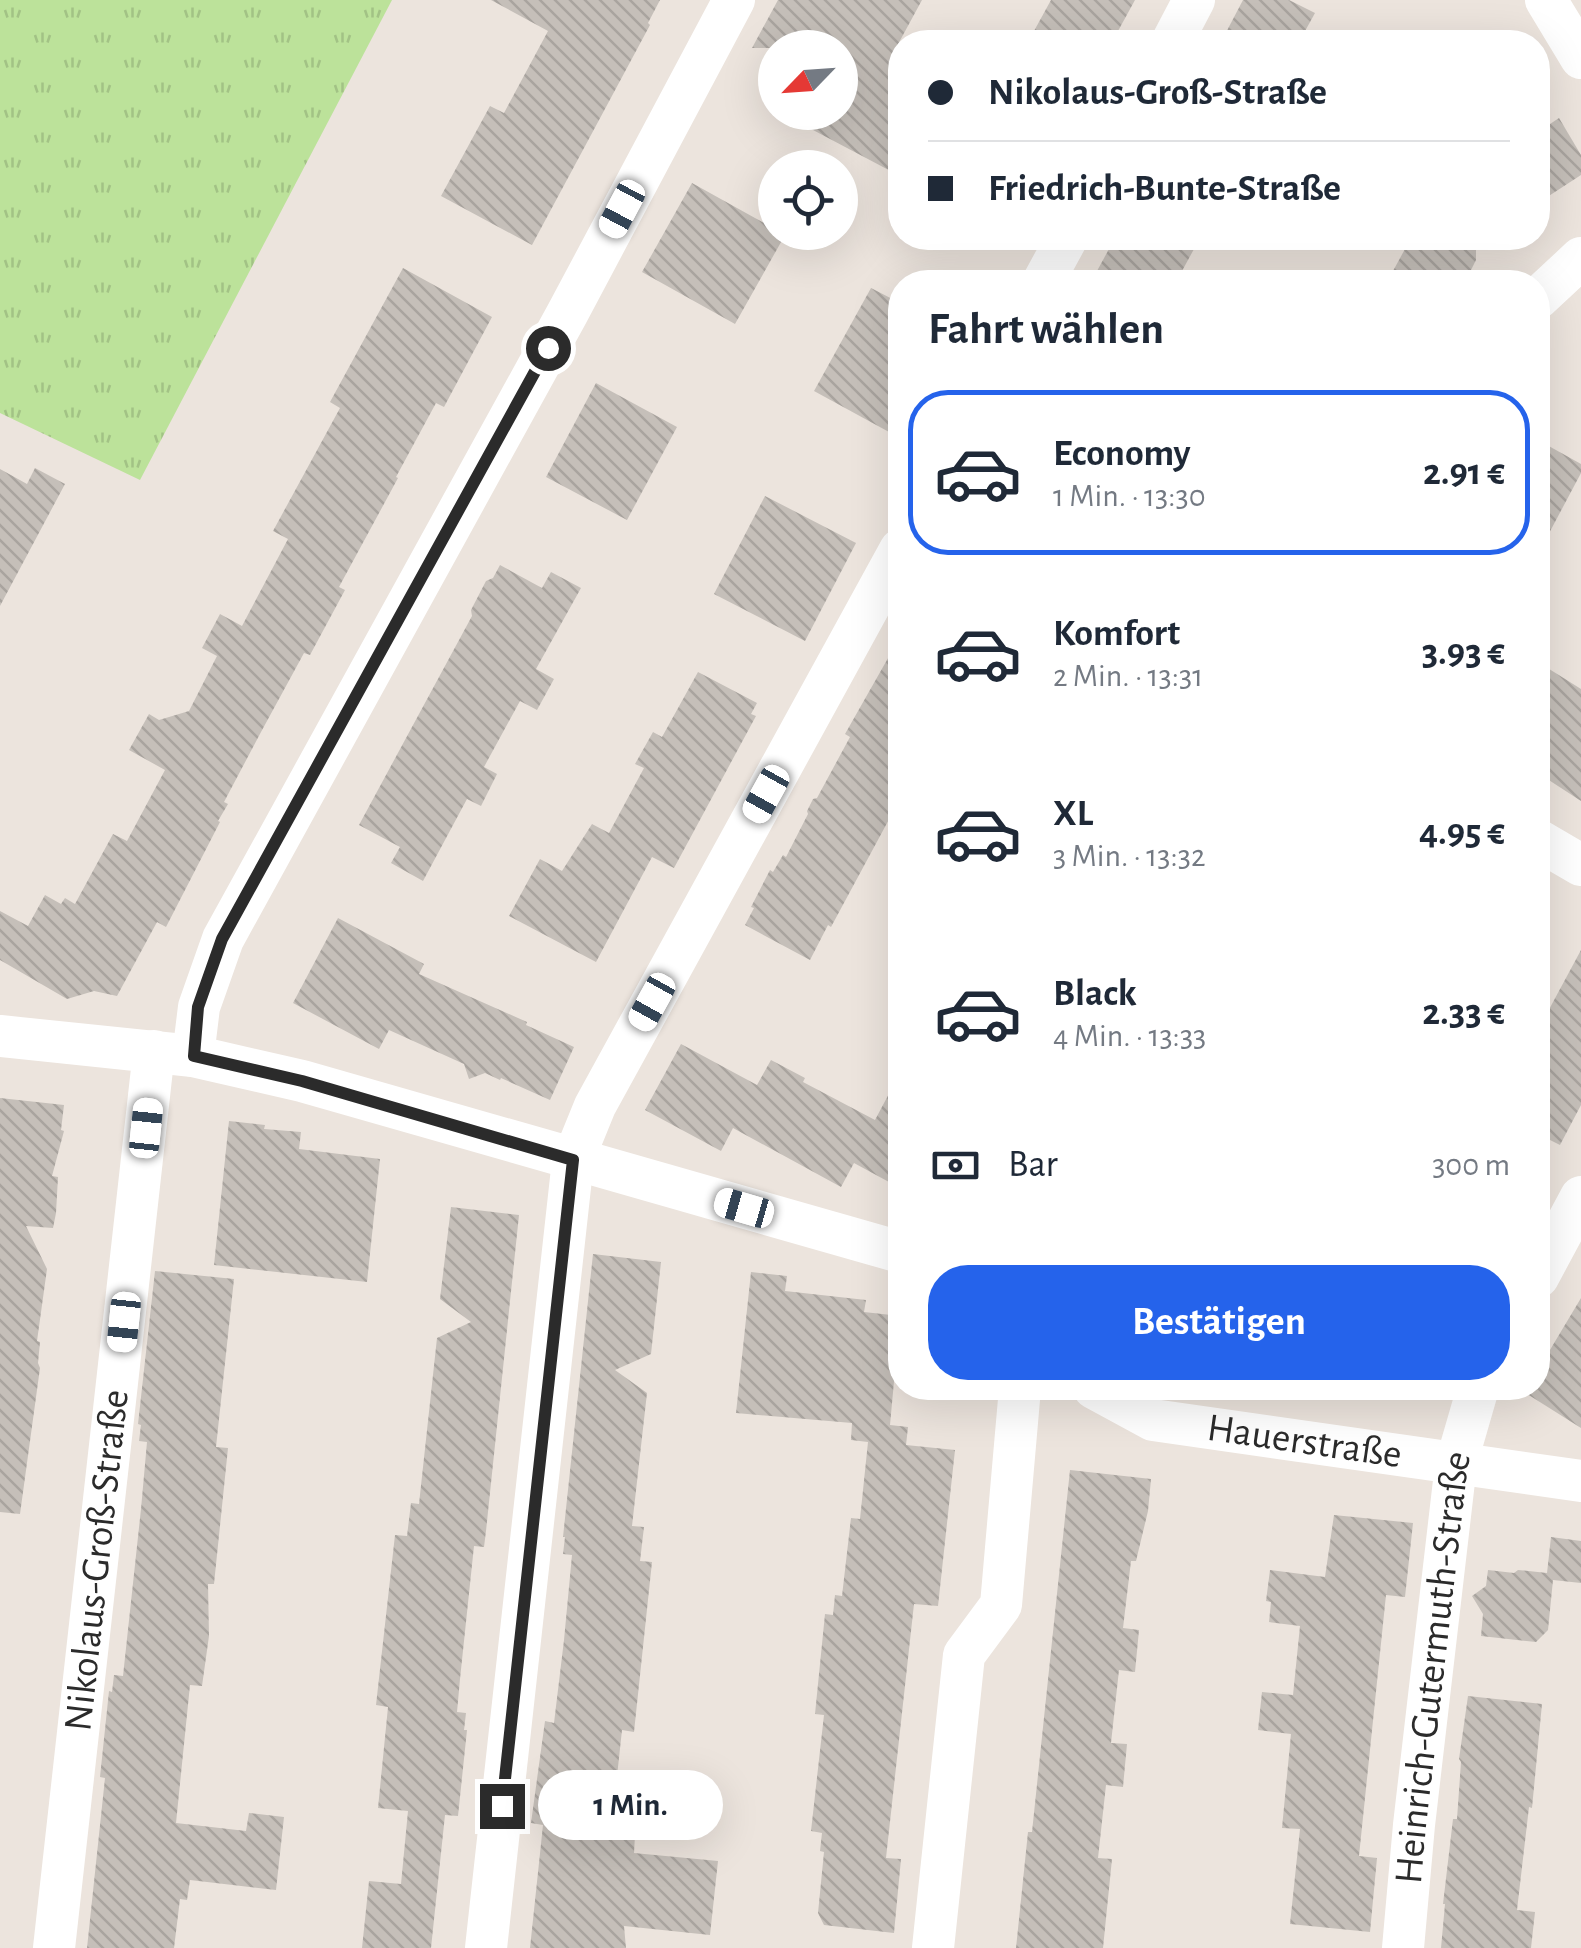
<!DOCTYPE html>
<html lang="de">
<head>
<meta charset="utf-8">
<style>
  body { margin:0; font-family:"Alegreya Sans",sans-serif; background:#f6f6f7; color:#1f2937; height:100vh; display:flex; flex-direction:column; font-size:38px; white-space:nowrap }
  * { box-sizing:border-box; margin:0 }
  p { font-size:32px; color:#747a83 }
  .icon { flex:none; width:55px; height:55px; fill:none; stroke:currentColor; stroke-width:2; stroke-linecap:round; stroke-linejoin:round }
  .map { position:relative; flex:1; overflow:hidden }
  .drawer { position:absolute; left:888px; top:270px; width:662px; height:1130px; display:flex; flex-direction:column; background:#fff; border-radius:40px; box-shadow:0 10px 40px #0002 }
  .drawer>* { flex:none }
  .hud { position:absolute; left:888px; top:30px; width:662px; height:220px; border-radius:40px; box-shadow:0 10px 40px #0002; display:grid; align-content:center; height:220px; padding:0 40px; background:#fff }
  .needle { width:65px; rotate:245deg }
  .buttons { position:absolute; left:758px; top:30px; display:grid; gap:20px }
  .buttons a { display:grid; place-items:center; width:100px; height:100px; border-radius:50%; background:#fff; box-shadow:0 10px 40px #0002; font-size:50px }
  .end { position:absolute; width:45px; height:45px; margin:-22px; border:12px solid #2b2b2b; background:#fff; box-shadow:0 0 0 5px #fff }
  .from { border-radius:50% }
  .bubble { position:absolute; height:70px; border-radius:35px; background:#fff; box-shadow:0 10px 40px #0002; font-size:32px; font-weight:600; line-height:70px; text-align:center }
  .car { position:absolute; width:30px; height:60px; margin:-30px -15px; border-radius:12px; box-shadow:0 0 8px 2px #0007; background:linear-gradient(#fff 24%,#345 0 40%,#fff 0 76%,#345 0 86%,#fff 0) }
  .hud b { display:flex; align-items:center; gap:35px; height:95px; font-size:38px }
  .hud b+b { border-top:2px solid #e0e1e3 }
  .hud i { width:25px; height:25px; background:#1f2937 }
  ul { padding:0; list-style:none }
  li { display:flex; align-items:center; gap:30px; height:165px; margin:0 20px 15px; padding:0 20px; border:5px solid transparent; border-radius:40px }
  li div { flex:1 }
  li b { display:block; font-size:38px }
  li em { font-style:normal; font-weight:600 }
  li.active { border-color:#2563eb }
  li>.icon { width:90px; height:90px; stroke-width:1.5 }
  h2 { padding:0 40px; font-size:45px; line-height:120px }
  .pay { display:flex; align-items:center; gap:25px; height:110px; padding:0 40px; font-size:38px }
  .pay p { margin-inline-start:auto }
  .button { display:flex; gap:20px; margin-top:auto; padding:20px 40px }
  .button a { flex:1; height:115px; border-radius:40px; background:#2563eb; color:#fff; font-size:40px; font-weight:600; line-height:115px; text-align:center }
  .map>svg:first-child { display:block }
</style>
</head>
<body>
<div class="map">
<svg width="1581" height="1948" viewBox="0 0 1581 1948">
  <defs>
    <pattern id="grass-tufts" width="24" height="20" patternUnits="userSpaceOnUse" patternTransform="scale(2.5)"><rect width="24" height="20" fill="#bce29a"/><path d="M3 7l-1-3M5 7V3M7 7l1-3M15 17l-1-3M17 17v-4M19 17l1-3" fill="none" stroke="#a2c285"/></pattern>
    <pattern id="building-back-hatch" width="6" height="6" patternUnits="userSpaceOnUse" patternTransform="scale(2.5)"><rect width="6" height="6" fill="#c5bfb9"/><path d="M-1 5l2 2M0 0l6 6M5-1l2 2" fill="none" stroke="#a9a49f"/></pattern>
  </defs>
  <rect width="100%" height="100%" fill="#ece4dd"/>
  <polygon fill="url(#grass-tufts)" points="0,0 392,0 140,480 0,413"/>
  <g fill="url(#building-back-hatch)">
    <polygon points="491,0 660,0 648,23 650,25 532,245 441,196 490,106 504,113 548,31"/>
    <polygon points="778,0 922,0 890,59 900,65 900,176 779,112 840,112 840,48 752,48"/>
    <polygon points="1051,0 1135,0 1112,42 1028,42"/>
    <polygon points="1243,0 1289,0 1315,13 1299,42 1221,42"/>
    <polygon points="1559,118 1581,155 1581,175 1538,203 1538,132"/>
    <polygon points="692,183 775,229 775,232 785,235 735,324 642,272"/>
    <polygon points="1115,238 1200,238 1176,282 1091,282"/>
    <polygon points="1411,238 1459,238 1476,247 1476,260 1465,282 1387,282"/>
    <polygon points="403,268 492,317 444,407 436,403 396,477 398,478 339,587 345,590 310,655 304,653 261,732 224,802 228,804 218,821 220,822 166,927 157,922 117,996 94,991 67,999 0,960 0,911 28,926 45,895 61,904 65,898 75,904 113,834 127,841 165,770 129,750 149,714 159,720 189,711 217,656 202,648 220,614 242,626 288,539 273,531 340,408 330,402"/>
    <polygon points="871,288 900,303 900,438 814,391"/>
    <polygon points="596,383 677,427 627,520 546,477"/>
    <polygon points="1538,440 1581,464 1581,473 1538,554"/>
    <polygon points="35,468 65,484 0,606 0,469 27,484"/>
    <polygon points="765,496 856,543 805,641 714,594"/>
    <polygon points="500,565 542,588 551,572 581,588 536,669 554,679 537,710 520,701 484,767 497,774 481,806 467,799 423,881 391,863 400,847 359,825 472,616 471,610 486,581 493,578"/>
    <polygon points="900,637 900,799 831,927 828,925 810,960 745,925 754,908 751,907 770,870 773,872 783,855 786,857 808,814 807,811 813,799 817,798 850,737 845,734"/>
    <polygon points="1538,662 1581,689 1581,801 1538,773"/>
    <polygon points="698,672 757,703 751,714 756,716 674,868 652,857 596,962 509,916 540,859 562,871 592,824 609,833 644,768 635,764 653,732 662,737"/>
    <polygon points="338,918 424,964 419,974 527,1022 526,1025 574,1047 550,1100 501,1078 500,1080 485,1073 469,1079 464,1064 389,1030 379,1049 293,1003"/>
    <polygon points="1581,950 1581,1105 1560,1145 1538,1134 1538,1030"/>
    <polygon points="681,1044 757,1085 771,1060 805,1078 803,1082 875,1120 900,1073 900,1188 854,1163 841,1187 733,1128 721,1151 645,1110"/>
    <polygon points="0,1098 64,1105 61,1130 64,1131 52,1176 58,1177 56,1213 53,1228 26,1226 47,1269 37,1341 40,1342 38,1363 40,1368 20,1514 0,1512"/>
    <polygon points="229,1121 265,1125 264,1129 301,1132 299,1149 380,1159 367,1282 214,1265"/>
    <polygon points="451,1207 519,1215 486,1531 484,1547 474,1546 460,1679 457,1712 466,1713 464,1730 467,1730 458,1816 445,1815 431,1948 362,1948 369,1881 401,1884 408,1811 378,1808 388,1707 376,1705 395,1535 407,1536 411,1503 419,1504 437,1338 471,1322 440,1299"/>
    <polygon points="593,1254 661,1262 651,1354 615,1370 647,1393 632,1526 644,1527 640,1561 652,1562 634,1732 622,1730 611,1832 635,1835 634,1853 718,1861 710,1935 624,1926 626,1948 530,1948 543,1825 531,1823 545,1721 554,1723 564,1640 572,1555 563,1554 565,1537 563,1537"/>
    <polygon points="155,1271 234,1279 216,1447 228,1448 214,1584 208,1584 209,1636 202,1686 190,1685 176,1823 246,1831 249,1813 284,1817 276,1890 190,1880 187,1900 180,1899 174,1948 87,1948 105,1778 100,1777 109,1691 112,1692 114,1675 123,1676 141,1509 147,1442 139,1441 141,1425 138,1424"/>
    <polygon points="751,1272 787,1276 785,1291 866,1300 864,1312 900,1316 890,1425 908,1427 906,1445 955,1450 938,1606 914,1604 886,1858 901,1859 894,1933 824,1925 818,1913 824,1852 820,1851 822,1833 811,1831 824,1715 815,1714 825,1614 833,1615 835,1595 842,1596 851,1518 860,1519 868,1442 851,1440 852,1423 736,1413"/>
    <polygon points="1581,1298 1581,1428 1524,1392 1527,1388 1538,1388 1538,1370"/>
    <polygon points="1070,1470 1151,1479 1148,1511 1136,1561 1131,1561 1123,1628 1139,1630 1135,1672 1119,1670 1111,1743 1127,1744 1123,1787 1106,1785 1098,1858 1112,1859 1103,1948 1016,1948 1028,1832 1032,1832"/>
    <polygon points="1334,1515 1413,1523 1405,1597 1386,1595 1359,1856 1377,1858 1370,1932 1290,1924 1300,1829 1282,1828 1291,1734 1258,1730 1262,1692 1293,1695 1300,1626 1269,1622 1271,1602 1266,1601 1270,1570 1325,1577"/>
    <polygon points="1551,1537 1581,1541 1581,1583 1553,1580 1548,1630 1536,1642 1481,1636 1483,1614 1472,1596 1486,1586 1488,1570 1514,1573 1518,1570 1547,1573"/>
    <polygon points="1468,1696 1542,1704 1532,1808 1529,1807 1517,1910 1535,1912 1531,1948 1441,1948 1445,1904 1443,1904 1453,1819 1457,1819 1461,1762 1459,1759"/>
  </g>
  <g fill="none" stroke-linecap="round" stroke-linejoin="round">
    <g stroke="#fff" stroke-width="42">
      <polyline points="1546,0 1581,58"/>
      <polyline points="1172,42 1194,0"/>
      <polyline points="1043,282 1067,238"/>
      <polyline points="1538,298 1581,258"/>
      <polyline points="1538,840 1581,865"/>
      <polyline points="0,1036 193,1056 302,1081 900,1252"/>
      <polyline points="193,1056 199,1007 223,939 567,314 734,0"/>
      <polyline points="1538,1277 1581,1197"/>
      <path id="s1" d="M1094 1388 1153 1420 1581 1481"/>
      <path id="s2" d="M54 1948 154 1051"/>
      <polyline points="486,1948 573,1160 595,1106 900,550"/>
      <polyline points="933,1948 964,1655 1001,1605 1020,1388"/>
      <path id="s3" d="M1403 1948 1414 1825 1456 1464 1478 1388"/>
    </g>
  </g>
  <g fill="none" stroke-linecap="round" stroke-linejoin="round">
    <polyline stroke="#2b2b2b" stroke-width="12" points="502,1806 573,1160 302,1081 194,1056 198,1007 222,939 548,348"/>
  </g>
  <g text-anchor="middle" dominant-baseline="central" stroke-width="9" stroke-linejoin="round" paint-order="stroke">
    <g font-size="40" fill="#2b2b2b" stroke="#fff">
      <text stroke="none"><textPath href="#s1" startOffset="220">Hauerstraße</textPath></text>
      <text stroke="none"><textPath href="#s2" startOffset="390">Nikolaus-Groß-Straße</textPath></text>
      <text stroke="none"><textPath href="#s3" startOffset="282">Heinrich-Gutermuth-Straße</textPath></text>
    </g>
  </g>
</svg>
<div class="buttons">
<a><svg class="needle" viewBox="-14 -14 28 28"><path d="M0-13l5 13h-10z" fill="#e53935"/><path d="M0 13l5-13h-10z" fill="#747a83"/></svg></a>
<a><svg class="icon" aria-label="locate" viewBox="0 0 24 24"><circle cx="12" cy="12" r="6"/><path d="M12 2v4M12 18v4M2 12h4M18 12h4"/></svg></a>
</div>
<i class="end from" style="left:548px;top:348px"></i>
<i class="end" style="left:502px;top:1806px"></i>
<div class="bubble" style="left:538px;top:1770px;width:185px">1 Min.</div>
<i class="car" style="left:622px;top:209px;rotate:208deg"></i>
<i class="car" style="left:766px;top:794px;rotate:209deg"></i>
<i class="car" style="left:652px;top:1002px;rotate:209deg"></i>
<i class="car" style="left:146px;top:1128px;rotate:6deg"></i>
<i class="car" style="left:744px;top:1208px;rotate:286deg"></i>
<i class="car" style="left:124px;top:1322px;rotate:186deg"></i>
<div class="hud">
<b><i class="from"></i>Nikolaus-Groß-Straße</b>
<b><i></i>Friedrich-Bunte-Straße</b>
</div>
<section class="drawer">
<h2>Fahrt wählen</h2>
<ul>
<li class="active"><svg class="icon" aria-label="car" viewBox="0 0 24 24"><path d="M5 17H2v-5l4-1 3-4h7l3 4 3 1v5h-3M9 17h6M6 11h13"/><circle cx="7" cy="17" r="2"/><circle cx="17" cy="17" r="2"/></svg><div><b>Economy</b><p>1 Min. · 13:30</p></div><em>2.91 €</em></li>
<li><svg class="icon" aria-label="car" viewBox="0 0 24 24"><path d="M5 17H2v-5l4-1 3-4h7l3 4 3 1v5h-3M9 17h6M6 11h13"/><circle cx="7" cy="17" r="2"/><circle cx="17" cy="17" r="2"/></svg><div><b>Komfort</b><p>2 Min. · 13:31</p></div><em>3.93 €</em></li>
<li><svg class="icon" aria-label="car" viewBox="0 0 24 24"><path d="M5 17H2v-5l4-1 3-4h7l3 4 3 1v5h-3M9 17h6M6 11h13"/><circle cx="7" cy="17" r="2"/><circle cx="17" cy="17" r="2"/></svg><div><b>XL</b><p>3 Min. · 13:32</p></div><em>4.95 €</em></li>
<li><svg class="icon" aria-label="car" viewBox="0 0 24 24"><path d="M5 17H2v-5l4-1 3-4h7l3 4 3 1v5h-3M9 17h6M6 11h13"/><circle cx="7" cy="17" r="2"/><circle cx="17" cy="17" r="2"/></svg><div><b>Black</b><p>4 Min. · 13:33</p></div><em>2.33 €</em></li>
</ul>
<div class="pay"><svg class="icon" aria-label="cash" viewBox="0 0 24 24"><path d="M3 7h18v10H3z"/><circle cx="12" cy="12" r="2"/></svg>Bar<p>300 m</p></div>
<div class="button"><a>Bestätigen</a></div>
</section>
</div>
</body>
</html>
